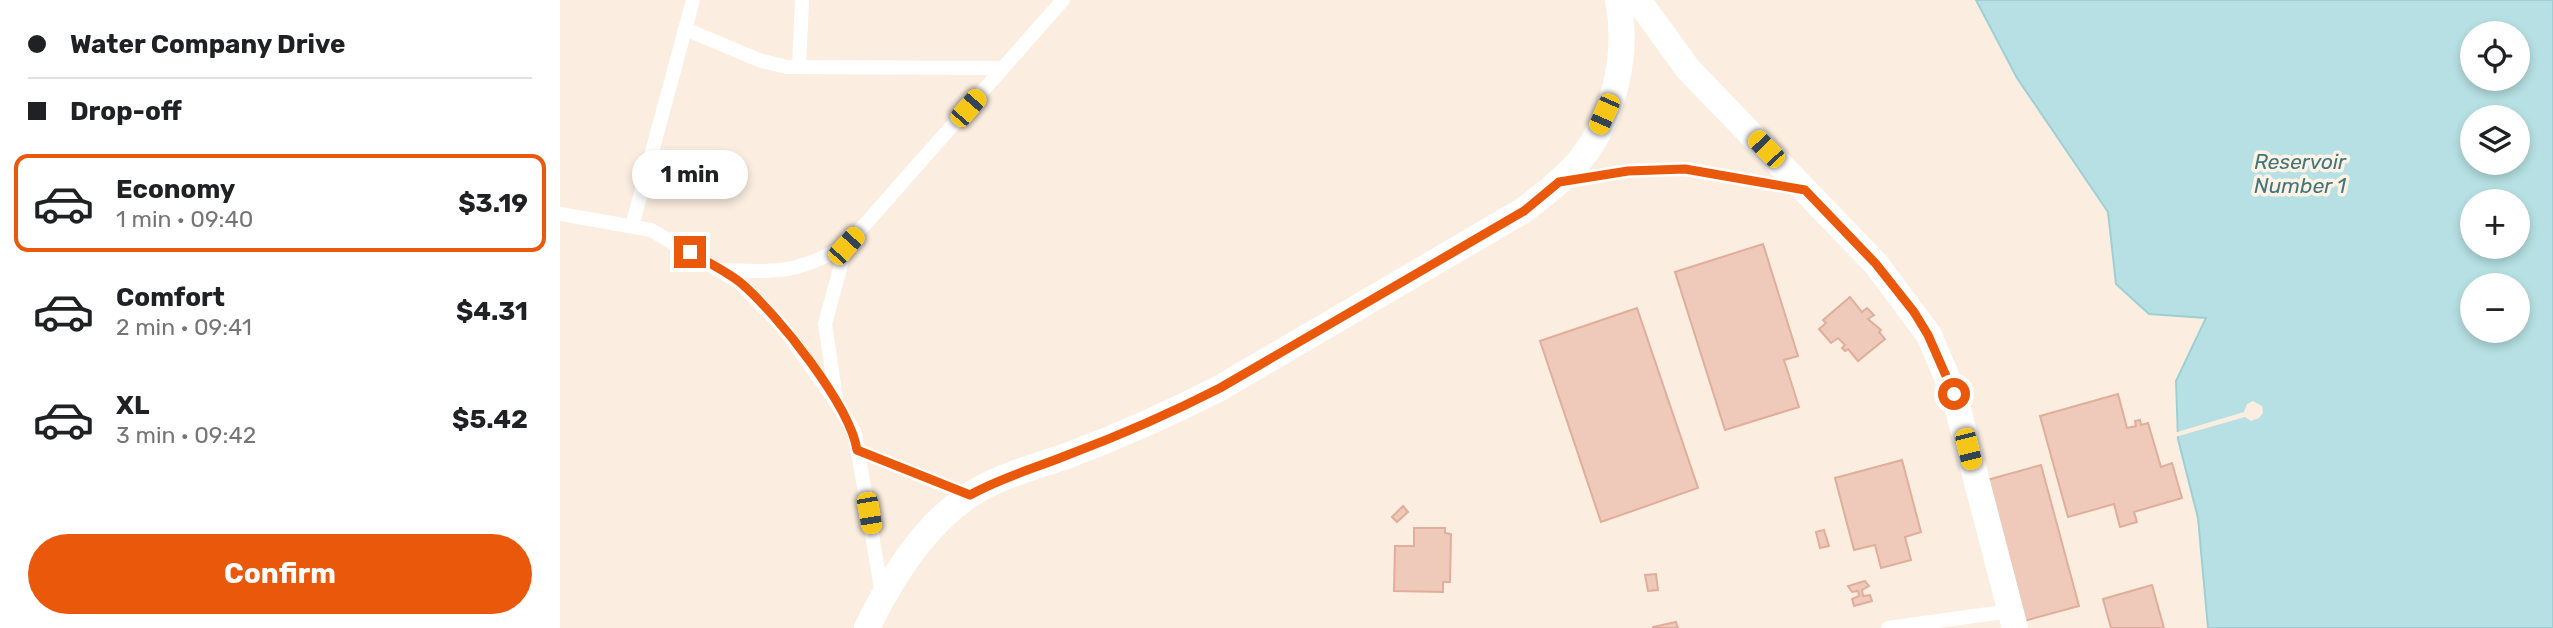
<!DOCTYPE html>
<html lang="en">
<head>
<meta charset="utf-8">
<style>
  body { margin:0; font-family:Rubik,sans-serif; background:#f2f2f2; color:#202124; height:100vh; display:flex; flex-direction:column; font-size:26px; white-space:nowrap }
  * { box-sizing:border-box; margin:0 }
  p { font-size:23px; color:#757577 }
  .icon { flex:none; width:38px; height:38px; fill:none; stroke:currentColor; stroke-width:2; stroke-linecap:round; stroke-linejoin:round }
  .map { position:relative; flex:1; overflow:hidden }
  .drawer { display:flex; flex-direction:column; background:#fff; width:560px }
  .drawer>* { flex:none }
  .top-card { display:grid; align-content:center; height:154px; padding:0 28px; background:#fff }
  .tools { position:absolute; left:1900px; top:21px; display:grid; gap:14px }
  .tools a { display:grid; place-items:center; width:70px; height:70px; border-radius:50%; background:#fff; box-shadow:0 4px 10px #0003; font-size:35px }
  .end { position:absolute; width:32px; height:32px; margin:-16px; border:9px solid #ea580c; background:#fff; box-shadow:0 0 0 4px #fff }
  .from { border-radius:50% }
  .bubble { position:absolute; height:49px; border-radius:24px; background:#fff; box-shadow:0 4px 10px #0003; font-size:23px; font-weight:700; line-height:49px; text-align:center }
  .car { position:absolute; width:21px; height:42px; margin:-21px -10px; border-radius:9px; box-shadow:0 0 5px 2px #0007; background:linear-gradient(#f5c518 24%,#345 0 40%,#f5c518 0 76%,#345 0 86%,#f5c518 0) }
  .top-card b { display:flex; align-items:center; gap:24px; height:66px; font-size:26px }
  .top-card b+b { border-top:2px solid #e0e0e0 }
  .top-card i { width:18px; height:18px; background:#202124 }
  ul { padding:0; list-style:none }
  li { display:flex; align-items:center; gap:21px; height:98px; margin:0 14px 10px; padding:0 14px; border:4px solid transparent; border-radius:14px }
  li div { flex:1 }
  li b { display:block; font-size:26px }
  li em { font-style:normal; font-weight:700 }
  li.on { border-color:#ea580c }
  li>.icon { width:63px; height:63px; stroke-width:1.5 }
  .button { display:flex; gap:14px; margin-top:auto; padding:14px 28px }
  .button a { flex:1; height:80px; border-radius:42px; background:#ea580c; color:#fff; font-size:28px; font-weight:700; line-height:80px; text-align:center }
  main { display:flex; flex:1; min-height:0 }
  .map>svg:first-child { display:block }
</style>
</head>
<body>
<main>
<section class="drawer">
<div class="top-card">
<b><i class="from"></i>Water Company Drive</b>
<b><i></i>Drop-off</b>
</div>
<ul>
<li class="on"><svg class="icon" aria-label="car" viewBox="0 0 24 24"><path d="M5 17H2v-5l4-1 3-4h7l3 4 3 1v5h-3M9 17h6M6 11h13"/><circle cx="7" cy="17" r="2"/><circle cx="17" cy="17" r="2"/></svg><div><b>Economy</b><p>1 min · 09:40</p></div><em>$3.19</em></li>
<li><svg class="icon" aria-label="car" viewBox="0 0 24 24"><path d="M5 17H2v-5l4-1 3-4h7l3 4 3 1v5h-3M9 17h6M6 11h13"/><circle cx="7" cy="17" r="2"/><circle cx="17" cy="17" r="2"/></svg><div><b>Comfort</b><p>2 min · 09:41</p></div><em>$4.31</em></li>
<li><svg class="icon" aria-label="car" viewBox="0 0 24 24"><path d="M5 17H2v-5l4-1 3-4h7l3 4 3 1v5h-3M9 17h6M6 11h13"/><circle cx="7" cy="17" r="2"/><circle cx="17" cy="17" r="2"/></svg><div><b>XL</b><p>3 min · 09:42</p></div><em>$5.42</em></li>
</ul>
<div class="button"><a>Confirm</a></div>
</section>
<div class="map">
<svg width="1993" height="628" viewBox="0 0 1993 628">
  <rect width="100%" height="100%" fill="#fbeee0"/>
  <path fill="#b6e0e3" stroke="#9dd0d4" stroke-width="2" fill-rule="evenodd" d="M1416 0H1993V628H1648L1638 518 1618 439 1616 381 1646 318 1589 314 1556 284 1548 212 1457 78ZM1913 33H1958V79H1913ZM1913 117H1958V163H1913ZM1913 201H1958V247H1913ZM1913 285H1958V331H1913Z"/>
  <polygon fill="#fbeee0" points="1693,401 1702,406 1703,413 1699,418 1691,421 1685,417 1615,437 1614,433 1684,412 1687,404"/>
  <g fill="#efc9b9" stroke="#e0ae9a" stroke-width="2">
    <polygon points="1203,244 1238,356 1224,360 1239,407 1165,430 1115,272"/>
    <polygon points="1290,297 1302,312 1307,308 1314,315 1308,319 1321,330 1319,332 1325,339 1298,361 1288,349 1285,351 1282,348 1285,345 1278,338 1271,343 1259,329 1266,323 1263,320"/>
    <polygon points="1077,308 1138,488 1041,522 980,341"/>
    <polygon points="1558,394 1567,428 1576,426 1575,421 1580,420 1581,425 1588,423 1601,467 1612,463 1622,498 1574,512 1577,522 1560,527 1554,504 1508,517 1480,416"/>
    <polygon points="1342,460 1361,532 1345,537 1351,560 1321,568 1315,545 1294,550 1275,478"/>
    <polygon points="1481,465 1519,606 1464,621 1427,480"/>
    <polygon points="843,506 848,512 837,522 832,517"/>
    <polygon points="854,528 885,528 885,533 891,534 890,582 883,582 883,592 834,591 835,546 854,546"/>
    <polygon points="1264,530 1269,546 1260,548 1256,532"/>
    <polygon points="1096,574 1098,590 1088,591 1085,575"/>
    <polygon points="1305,581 1309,586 1302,590 1303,596 1310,595 1312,601 1294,606 1292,599 1299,596 1298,591 1292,592 1288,586"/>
    <polygon points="1592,585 1604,628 1551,628 1543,599"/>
    <polygon points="1116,622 1118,628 1093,628 1093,627"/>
  </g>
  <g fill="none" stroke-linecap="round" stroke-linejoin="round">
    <g stroke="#fff" stroke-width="14">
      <polyline points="125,29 199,60 227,67 443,68"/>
      <polyline points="239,67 242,0"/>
      <polyline points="1004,182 1067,171 1125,169 1240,189"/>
      <polyline points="0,214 91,230 180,283 222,326 277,403 295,434 322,594"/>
      <polyline points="72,226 133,0"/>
      <path d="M160 270C218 272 234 274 286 246L503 0"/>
      <polyline points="276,398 265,324 286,246"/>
      <polyline points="297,450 409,495"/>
      <polyline points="1328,628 1450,611"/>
    </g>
    <g stroke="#fff" stroke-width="26">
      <polyline points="1078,0 1128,69 1316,264 1369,335 1394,394 1455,628"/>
      <path d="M307 628C331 578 363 526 410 495 440 475 476 467 509 455 560 436 611 413 660 388L964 210C982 196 1001 182 1017 164 1054 120 1069 55 1058 0"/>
    </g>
  </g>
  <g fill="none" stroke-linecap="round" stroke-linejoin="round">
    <path stroke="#ea580c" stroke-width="9" d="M130 252C147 262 166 271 181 283 217 314 290 405 297 450L410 495C442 477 476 468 510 454 561 435 611 413 660 388L964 211 999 182 1068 171 1125 169 1245 190 1316 264 1354 312 1368 335 1394 394"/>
  </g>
  <g text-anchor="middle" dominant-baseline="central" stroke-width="7" stroke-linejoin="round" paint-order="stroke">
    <g font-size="21" font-style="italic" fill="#41777c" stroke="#fef2e5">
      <text x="1740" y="161">Reservoir<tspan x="1740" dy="24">Number 1</tspan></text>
    </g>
  </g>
</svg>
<div class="tools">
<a><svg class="icon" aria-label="locate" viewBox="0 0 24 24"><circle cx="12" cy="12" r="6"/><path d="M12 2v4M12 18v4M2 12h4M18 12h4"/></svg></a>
<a><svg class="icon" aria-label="layers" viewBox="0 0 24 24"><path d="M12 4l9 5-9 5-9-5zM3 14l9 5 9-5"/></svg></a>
<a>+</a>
<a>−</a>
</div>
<i class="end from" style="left:1394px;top:394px"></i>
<i class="end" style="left:130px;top:252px"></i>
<div class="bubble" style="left:72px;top:150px;width:116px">1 min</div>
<i class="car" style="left:408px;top:108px;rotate:41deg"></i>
<i class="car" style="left:1044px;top:114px;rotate:204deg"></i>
<i class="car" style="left:1206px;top:149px;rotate:316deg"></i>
<i class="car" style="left:286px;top:246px;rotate:42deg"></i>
<i class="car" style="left:1408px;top:449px;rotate:166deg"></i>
<i class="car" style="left:309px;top:513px;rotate:170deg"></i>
</div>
</main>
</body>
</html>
